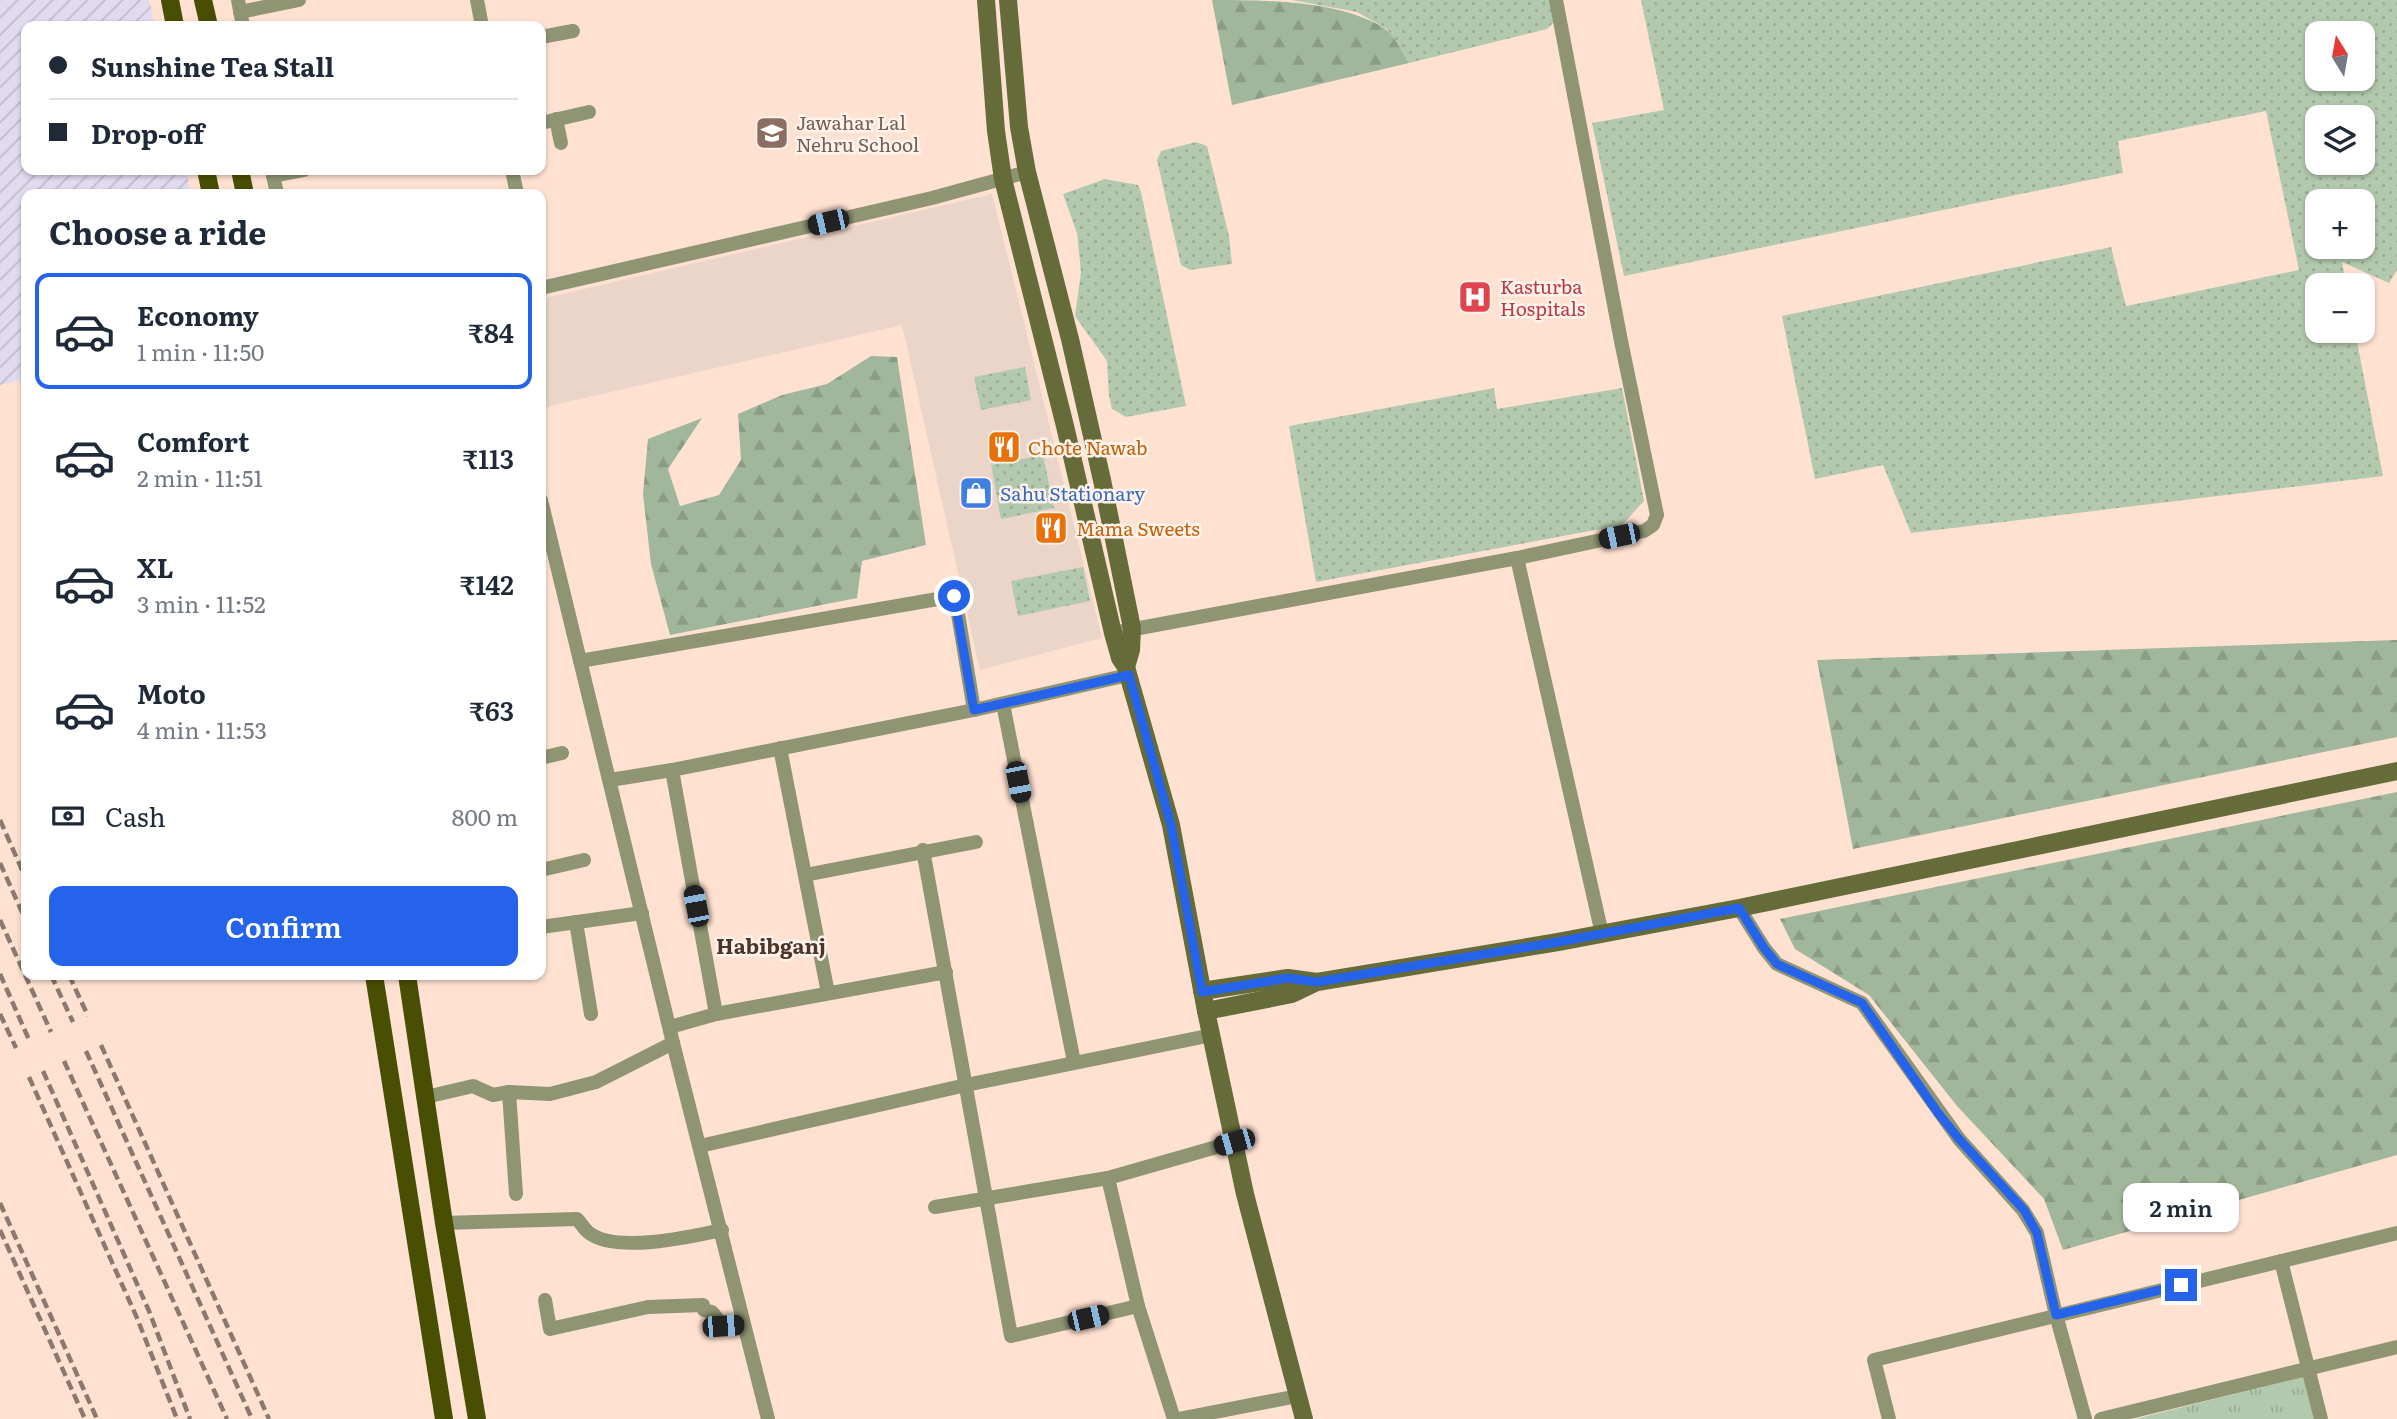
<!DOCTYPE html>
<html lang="en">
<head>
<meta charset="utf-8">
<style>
  body { margin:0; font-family:Literata,serif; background:#f6f6f7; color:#1f2937; height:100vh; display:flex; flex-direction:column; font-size:26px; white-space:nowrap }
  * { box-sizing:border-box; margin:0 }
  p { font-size:23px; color:#747a83 }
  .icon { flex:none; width:38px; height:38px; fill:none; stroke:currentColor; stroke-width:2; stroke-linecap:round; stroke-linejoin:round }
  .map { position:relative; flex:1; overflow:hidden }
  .details { position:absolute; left:21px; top:189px; width:525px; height:791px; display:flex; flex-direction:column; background:#fff; border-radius:14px; box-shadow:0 2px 5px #0004 }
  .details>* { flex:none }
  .guide { position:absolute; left:21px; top:21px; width:525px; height:154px; border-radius:14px; box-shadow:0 2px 5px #0004; display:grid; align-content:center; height:154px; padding:0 28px; background:#fff }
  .needle { width:46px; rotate:349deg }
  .tools { position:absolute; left:2305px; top:21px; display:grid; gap:14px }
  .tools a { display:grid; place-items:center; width:70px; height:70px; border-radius:14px; background:#fff; box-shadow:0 2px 5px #0004; font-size:35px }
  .end { position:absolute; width:32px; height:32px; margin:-16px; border:9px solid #2563eb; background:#fff; box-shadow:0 0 0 4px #fff }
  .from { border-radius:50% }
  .bubble { position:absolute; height:49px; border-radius:14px; background:#fff; box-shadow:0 2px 5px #0004; font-size:23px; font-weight:600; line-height:49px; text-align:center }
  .car { position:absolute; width:21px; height:42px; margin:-21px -10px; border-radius:9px; box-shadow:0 0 5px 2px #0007; background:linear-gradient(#222 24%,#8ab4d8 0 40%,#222 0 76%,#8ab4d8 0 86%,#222 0) }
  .guide b { display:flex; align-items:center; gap:24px; height:66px; font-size:26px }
  .guide b+b { border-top:2px solid #e0e1e3 }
  .guide i { width:18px; height:18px; background:#1f2937 }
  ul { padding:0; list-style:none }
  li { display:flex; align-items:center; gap:21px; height:116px; margin:0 14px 10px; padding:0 14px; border:4px solid transparent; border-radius:14px }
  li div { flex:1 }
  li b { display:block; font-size:26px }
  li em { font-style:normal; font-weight:600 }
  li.current { border-color:#2563eb }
  li>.icon { width:63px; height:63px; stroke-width:1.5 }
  h2 { padding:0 28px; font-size:32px; line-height:84px }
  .pay { display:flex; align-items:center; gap:18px; height:77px; padding:0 28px; font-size:26px }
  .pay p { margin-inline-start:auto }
  .button { display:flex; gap:14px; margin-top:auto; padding:14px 28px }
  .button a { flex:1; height:80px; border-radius:14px; background:#2563eb; color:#fff; font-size:28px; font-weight:600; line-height:80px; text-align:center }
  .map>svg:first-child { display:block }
</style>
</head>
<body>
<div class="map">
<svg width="2397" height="1419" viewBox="0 0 2397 1419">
  <defs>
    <pattern id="industrial-furrows" width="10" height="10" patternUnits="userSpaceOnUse" patternTransform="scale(1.75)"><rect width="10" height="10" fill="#e2daef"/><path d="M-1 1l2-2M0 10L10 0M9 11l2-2" fill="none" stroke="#c1bacc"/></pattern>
    <pattern id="grass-dots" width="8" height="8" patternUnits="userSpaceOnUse" patternTransform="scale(1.75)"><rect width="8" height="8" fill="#b3c9ad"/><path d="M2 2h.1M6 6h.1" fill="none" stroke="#99ac94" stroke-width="1.8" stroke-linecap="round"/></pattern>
    <pattern id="forest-firs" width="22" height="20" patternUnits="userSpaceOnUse" patternTransform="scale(1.75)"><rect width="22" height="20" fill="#a1b79b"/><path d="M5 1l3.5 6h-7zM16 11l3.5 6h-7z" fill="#8a9c84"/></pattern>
    <pattern id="park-tufts" width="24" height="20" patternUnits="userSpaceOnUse" patternTransform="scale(1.75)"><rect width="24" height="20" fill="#b3c9ad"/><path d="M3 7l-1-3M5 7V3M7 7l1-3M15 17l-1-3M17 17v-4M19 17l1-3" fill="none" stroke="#99ac94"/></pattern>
  </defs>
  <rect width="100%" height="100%" fill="#ffe1d2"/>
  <polygon fill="#ebd5c8" points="992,194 1102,638 980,670 902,325 541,408 541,299"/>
  <polygon fill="url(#industrial-furrows)" points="0,0 149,0 155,26 26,26 26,170 186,170 191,194 26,194 26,379 0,385"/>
  <g fill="url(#grass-dots)" fill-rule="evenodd">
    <polygon points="1292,0 1550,0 1554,22 1547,29 1409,63 1387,29 1357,12"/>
    <path d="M1641 0H2397V270L2389 283 2342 262 2346 285H2317V331H2355L2383 476 1911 533 1883 465 1815 479 1782 316 2111 247 2126 306 2299 270 2266 111 2118 141 2123 173 1624 276 1592 123 1664 110ZM2317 33H2362V79H2317ZM2317 117H2362V163H2317ZM2317 201H2362V247H2317Z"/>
    <polygon points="1196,142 1207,146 1229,236 1232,264 1190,270 1181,265 1157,160 1161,151"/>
    <polygon points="1105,179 1138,185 1141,192 1186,406 1126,417 1112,409 1109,396 1107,361 1075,316 1081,272 1077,233 1063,194"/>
    <polygon points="1025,367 1031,400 981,410 974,377"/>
    <polygon points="1494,388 1497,409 1622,388 1644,501 1622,525 1316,582 1289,426"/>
    <polygon points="1043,455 1054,508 1001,519 991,465"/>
    <polygon points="1083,567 1090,601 1018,616 1011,581"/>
  </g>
  <g fill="url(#forest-firs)">
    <path d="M1212 0C1265 0 1339 0 1384 28 1394 35 1402 52 1409 63L1232 105Z"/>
    <polygon points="871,356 897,357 926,545 862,561 857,598 670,635 651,564 643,494 648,439 702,418 668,469 680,506 719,495 741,460 738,414 782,395 827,384"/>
    <polygon points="2397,640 2397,737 1853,849 1817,660"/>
    <polygon points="2397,792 2397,1155 2063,1250 2044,1199 1957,1106 1869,995 1795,949 1780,919"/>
  </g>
  <polygon fill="url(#park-tufts)" points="2306,1376 2315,1419 2135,1419"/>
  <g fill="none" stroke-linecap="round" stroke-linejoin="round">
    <g stroke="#8f9472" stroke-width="14">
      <polyline points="238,0 243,26"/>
      <polyline points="477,0 482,26"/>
      <polyline points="240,12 299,0"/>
      <polyline points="541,37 573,31"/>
      <polyline points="556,119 561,143"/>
      <polyline points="541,123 589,112"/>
      <polyline points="272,170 277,194"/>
      <polyline points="512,170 517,194"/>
      <polyline points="273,176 304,170"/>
      <polyline points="541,288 932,198 1027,172"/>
      <polyline points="541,500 673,1043 768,1419"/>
      <polyline points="1517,558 1602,934"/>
      <polyline points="1113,633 1517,558 1644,531 1653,525 1657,515 1621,341 1556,0"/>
      <polyline points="580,661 955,596 974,710"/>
      <polyline points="1003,704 1074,1062"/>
      <polyline points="780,748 828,993"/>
      <polyline points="541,758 562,753"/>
      <polyline points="672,770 716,1014"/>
      <polyline points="610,780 672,770 974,710 1128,675"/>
      <polyline points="923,850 1011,1336 1138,1306"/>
      <polyline points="541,870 584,860"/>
      <polyline points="805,875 976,842"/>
      <polyline points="1739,908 1764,948 1777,964 1862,1003 1959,1139 2023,1210 2037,1233 2056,1315 2085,1419"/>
      <polyline points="576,922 591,1014"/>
      <polyline points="541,927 642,913"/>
      <polyline points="670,1027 716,1014 946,972"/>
      <polyline points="509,1092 516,1194"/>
      <polyline points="426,1097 473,1086 493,1095 509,1092 550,1094 596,1082 673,1043"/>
      <polyline points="700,1146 966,1085 1212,1035"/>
      <polyline points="1108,1178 1138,1306 1174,1419"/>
      <polyline points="935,1207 1108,1178 1234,1142"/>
      <path d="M444 1223 577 1219C581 1223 584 1229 588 1232 614 1254 690 1237 722 1230"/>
      <polyline points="2281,1261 2321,1419"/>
      <polyline points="545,1300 550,1329 648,1307 703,1305 704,1310 712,1312 723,1326 744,1325"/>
      <polyline points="1178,1419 1298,1396"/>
      <polyline points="1889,1419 1874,1360 2397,1233"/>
      <polyline points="2101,1419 2397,1347"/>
    </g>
    <g stroke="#656b39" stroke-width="18">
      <polyline points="986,0 996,131 1003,179 1065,426 1113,633 1120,658 1126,667 1171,825 1206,1011 1245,1194 1304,1419"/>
      <polyline points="1008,0 1019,127 1027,172 1070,339 1102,480 1132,628 1131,650 1126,667"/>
      <polyline points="1202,991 1288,978 1317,982 1558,942 1739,908 2397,771"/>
      <polyline points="1206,1011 1292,994 1317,982"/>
    </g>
    <g stroke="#484e02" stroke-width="18">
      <polyline points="170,0 175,26"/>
      <polyline points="203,0 209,26"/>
      <polyline points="206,170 211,194"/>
      <polyline points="240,170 245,194"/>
      <polyline points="374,975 444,1419"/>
      <polyline points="407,975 444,1223 477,1419"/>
    </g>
    <g stroke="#8b786e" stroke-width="4.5" stroke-dasharray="10 5" stroke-linecap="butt">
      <polyline points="0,820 26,879"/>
      <polyline points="0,863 26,921"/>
      <polyline points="0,920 51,1032"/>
      <polyline points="0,974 30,1042"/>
      <polyline points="51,975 73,1022"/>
      <polyline points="69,975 88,1016"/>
      <polyline points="0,1014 16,1048"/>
      <polyline points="101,1045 269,1419"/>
      <polyline points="86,1051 252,1419"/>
      <polyline points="64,1061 227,1419"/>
      <polyline points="43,1071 149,1311 190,1419"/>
      <polyline points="29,1077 137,1318 177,1419"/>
      <polyline points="0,1203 97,1419"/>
      <polyline points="0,1230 85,1419"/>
    </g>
  </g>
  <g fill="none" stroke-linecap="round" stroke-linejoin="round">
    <polyline stroke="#2563eb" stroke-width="9" points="954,596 974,710 1129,675 1171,825 1202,992 1288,978 1317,982 1558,942 1739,908 1764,948 1777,964 1862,1003 1938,1113 1959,1139 2024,1210 2037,1233 2056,1315 2181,1285"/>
  </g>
  <defs>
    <symbol id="school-square" viewBox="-11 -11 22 22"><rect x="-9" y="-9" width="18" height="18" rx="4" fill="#8d6e63" stroke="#fff3ec"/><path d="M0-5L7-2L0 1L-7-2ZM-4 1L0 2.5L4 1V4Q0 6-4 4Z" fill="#fff"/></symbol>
    <symbol id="hospital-square" viewBox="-11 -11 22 22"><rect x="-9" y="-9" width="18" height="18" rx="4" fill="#e0444e" stroke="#fff3ec"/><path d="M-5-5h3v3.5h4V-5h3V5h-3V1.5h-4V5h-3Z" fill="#fff"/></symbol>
    <symbol id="restaurant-square" viewBox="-11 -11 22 22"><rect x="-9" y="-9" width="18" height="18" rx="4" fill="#e8710a" stroke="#fff3ec"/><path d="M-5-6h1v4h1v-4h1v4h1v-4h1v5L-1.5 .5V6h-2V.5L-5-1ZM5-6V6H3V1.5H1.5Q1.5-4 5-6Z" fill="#fff"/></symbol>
    <symbol id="shop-square" viewBox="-11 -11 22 22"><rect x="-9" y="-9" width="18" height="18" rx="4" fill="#3f7fe0" stroke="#fff3ec"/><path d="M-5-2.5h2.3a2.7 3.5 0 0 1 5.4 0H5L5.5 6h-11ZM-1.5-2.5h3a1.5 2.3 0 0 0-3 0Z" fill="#fff"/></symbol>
  </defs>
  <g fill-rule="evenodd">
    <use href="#school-square" x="753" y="114" width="38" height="38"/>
    <use href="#hospital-square" x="1456" y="278" width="38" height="38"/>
    <use href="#restaurant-square" x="985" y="428" width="38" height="38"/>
    <use href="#shop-square" x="957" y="474" width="38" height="38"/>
    <use href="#restaurant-square" x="1032" y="509" width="38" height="38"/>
  </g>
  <g text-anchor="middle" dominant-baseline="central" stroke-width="5" stroke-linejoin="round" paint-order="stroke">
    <g font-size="19" fill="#785e54" stroke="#fff3ec" text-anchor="start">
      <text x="796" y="122">Jawahar Lal<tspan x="796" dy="22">Nehru School</tspan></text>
    </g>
    <g font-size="19" fill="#be3a42" stroke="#fff3ec" text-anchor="start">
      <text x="1500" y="286">Kasturba<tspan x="1500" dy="22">Hospitals</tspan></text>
    </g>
    <g font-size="19" fill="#c56008" stroke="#fff3ec" text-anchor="start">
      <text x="1028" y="447">Chote Nawab</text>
      <text x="1076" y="528">Mama Sweets</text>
    </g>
    <g font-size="19" fill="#366cbe" stroke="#fff3ec" text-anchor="start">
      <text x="1000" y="493">Sahu Stationary</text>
    </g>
    <g font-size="21" font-weight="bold" fill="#4c3528" stroke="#fff3ec">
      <text x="771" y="944">Habibganj</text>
    </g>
  </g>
</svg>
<div class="tools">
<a><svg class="needle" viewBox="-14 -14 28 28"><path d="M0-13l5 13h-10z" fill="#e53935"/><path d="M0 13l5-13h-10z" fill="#747a83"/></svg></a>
<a><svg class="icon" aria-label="layers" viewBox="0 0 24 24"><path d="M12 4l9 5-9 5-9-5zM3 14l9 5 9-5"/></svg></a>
<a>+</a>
<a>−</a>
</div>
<i class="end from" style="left:954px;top:596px"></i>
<i class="end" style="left:2181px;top:1285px"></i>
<div class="bubble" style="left:2123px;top:1183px;width:116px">2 min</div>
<i class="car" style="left:828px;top:222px;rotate:257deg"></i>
<i class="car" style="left:1619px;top:536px;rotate:258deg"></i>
<i class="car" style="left:1018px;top:782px;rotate:169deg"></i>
<i class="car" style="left:696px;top:906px;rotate:349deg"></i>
<i class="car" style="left:1234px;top:1142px;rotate:254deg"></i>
<i class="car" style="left:1088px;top:1318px;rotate:77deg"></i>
<i class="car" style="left:723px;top:1326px;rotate:86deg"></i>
<div class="guide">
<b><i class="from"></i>Sunshine Tea Stall</b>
<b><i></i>Drop-off</b>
</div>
<section class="details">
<h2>Choose a ride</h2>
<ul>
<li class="current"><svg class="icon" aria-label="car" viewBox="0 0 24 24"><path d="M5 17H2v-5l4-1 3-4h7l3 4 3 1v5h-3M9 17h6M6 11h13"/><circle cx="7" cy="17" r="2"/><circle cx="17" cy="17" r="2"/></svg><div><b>Economy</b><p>1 min · 11:50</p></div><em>₹84</em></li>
<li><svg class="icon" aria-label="car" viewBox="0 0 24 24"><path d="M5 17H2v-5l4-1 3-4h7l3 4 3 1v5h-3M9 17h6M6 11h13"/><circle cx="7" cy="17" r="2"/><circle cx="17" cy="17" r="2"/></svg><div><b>Comfort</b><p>2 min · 11:51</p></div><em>₹113</em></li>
<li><svg class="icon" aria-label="car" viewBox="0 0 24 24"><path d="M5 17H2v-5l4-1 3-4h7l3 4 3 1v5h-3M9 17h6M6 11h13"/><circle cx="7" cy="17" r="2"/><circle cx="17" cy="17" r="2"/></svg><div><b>XL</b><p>3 min · 11:52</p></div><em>₹142</em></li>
<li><svg class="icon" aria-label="car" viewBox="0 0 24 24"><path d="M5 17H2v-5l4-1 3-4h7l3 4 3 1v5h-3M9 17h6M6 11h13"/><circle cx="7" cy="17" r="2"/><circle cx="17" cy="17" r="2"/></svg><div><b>Moto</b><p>4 min · 11:53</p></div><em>₹63</em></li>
</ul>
<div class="pay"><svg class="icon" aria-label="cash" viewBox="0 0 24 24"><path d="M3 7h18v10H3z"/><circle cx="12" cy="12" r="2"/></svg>Cash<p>800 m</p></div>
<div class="button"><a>Confirm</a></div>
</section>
</div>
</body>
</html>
